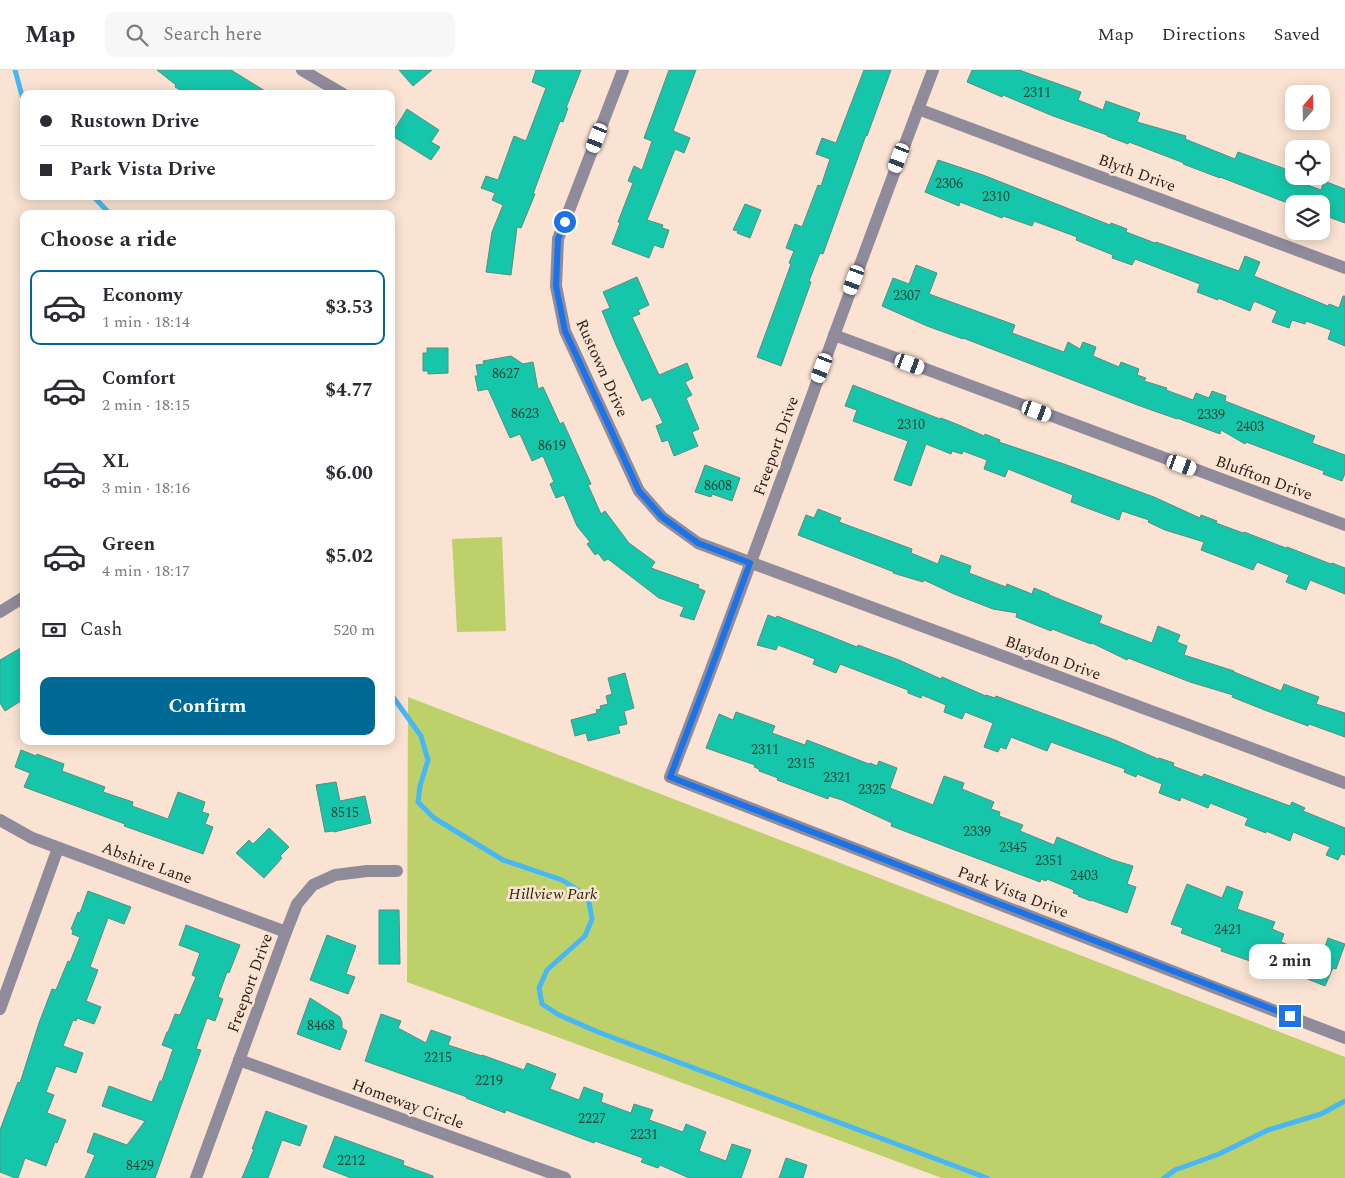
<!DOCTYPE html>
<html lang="en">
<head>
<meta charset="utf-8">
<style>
  body { margin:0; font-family:Spectral,serif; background:#f7f7f7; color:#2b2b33; height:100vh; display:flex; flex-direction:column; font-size:19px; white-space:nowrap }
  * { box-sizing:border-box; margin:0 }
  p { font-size:16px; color:#7c7c81 }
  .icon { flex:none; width:28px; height:28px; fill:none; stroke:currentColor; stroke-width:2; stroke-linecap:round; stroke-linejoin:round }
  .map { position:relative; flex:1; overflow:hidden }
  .side { position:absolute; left:20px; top:140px; width:375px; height:535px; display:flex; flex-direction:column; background:#fff; border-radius:10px; box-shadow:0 2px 12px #0003 }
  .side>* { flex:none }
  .banner { position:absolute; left:20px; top:20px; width:375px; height:110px; border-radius:10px; box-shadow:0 2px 12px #0003; display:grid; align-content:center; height:110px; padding:0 20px; background:#fff }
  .needle { width:32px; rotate:20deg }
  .fabs { position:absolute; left:1285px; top:15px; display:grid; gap:10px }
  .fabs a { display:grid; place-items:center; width:45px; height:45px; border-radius:10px; background:#fff; box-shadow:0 2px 12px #0003; font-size:25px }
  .end { position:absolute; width:22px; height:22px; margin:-11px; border:6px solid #1a73e8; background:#fff; box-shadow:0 0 0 2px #fff }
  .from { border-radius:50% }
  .bubble { position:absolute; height:35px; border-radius:10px; background:#fff; box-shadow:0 2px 12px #0003; font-size:16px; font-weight:700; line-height:35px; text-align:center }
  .car { position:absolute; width:15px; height:30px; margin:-15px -8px; border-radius:6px; box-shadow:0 0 4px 1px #0007; background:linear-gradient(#fff 24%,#345 0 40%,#fff 0 76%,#345 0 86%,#fff 0) }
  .banner b { display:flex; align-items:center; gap:18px; height:48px; font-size:19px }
  .banner b+b { border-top:1px solid #e1e1e2 }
  .banner i { width:12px; height:12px; background:#2b2b33 }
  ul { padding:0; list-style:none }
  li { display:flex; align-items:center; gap:15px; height:75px; margin:0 10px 8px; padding:0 10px; border:2px solid transparent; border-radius:10px }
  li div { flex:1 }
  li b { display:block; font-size:19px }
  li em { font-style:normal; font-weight:700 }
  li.selected { border-color:#006895 }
  li>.icon { width:45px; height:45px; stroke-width:1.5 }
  h2 { padding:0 20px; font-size:22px; line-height:60px }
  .pay { display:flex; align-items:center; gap:12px; height:55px; padding:0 20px; font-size:19px }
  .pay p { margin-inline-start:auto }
  .action { display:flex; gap:10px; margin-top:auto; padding:10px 20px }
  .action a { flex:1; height:58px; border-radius:10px; background:#006895; color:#fff; font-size:20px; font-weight:700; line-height:58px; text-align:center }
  header { display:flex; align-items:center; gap:30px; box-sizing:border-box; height:70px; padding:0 25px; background:#fff; border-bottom:1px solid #e1e1e2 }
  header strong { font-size:24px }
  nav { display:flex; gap:28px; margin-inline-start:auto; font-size:18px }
  .search { width:350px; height:45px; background:#f7f7f7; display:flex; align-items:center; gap:12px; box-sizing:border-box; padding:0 18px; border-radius:10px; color:#7c7c81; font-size:19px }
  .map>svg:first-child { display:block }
</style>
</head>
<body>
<header>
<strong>Map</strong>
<div class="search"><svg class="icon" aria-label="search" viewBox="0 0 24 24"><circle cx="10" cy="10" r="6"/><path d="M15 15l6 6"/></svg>Search here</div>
<nav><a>Map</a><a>Directions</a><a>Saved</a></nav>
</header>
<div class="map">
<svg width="1345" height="1108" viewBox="0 0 1345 1108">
  <rect width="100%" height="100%" fill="#fae3d2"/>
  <g fill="#bed06a">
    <polygon points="502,467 506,561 457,562 452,469"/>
    <polygon points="408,627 1345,987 1345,1108 942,1108 407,912"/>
  </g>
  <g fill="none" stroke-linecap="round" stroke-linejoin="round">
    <g stroke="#47b7f5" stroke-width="5">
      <polyline points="15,0 24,33"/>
      <polyline points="93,126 110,144"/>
      <polyline points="391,623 393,627 421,666 428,690 420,716 418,732 434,748 503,790 562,810 578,820 589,832 592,849 585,866 547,900 539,918 542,934 559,945 598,962 987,1108"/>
      <polyline points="1164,1108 1175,1100 1219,1084 1268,1060 1321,1044 1345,1031"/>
    </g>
  </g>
  <g fill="#16c6aa" stroke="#5b8c80">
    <polygon points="157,0 231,0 270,24 187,24 175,17 176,15"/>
    <polygon points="399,0 432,0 413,16"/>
    <polygon points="536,0 581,0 566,38 568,38 563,52 560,51 533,124 535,124 521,158 517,157 511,205 486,202 492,162 503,135 492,130 495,123 481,118 486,106 498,110 514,66 526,71 546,18 532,12"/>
    <polygon points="669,0 696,0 673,61 690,68 684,83 675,79 647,150 663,155 662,158 669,160 663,178 654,175 649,188 612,174 620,153 618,152 633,113 628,111 634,96 642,100 652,71 644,68"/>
    <polygon points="864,0 891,0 867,66 866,65 823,184 820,183 809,211 811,212 781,296 757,287 791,194 789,193 794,181 786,178 795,154 802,157 818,115 821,116 830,89 816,84 822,68 836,73"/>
    <polygon points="972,0 1019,0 1081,22 1078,30 1103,40 1106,31 1140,43 1137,52 1186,66 1185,69 1235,89 1238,82 1294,102 1294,106 1299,106 1297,111 1321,120 1324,111 1345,119 1345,153 1323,145 1327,134 1290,134 1220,107 1220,108 1183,94 1184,93 1129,72 1128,74 1107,66 1107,65 1053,46 1003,25 1002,27 967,12"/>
    <polygon points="407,39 439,60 431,72 440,77 431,90 391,65"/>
    <polygon points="938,90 983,105 1110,155 1111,153 1127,159 1126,162 1155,173 1156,172 1239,201 1245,186 1260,192 1254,206 1328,236 1329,234 1339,238 1343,226 1345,226 1345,276 1328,269 1331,260 1306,251 1305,254 1292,250 1289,258 1272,252 1277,241 1254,231 1250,241 1218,228 1218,230 1197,222 1200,214 1135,189 1132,195 1112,188 1113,185 1076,170 1077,167 1034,151 1032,156 1003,146 1002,148 960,132 959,136 925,122"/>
    <polygon points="745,134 761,140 750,168 737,163 738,161 733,160"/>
    <polygon points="916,195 937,203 929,224 1015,255 1012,263 1064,282 1068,272 1080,279 1083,272 1096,277 1093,286 1119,297 1121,292 1139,299 1137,305 1146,308 1144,311 1167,318 1166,320 1193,330 1196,323 1209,328 1212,321 1226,326 1225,331 1315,366 1312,373 1345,385 1345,403 1342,411 1323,404 1324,401 1246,372 1245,374 1221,360 1220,364 1177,348 1177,349 1140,336 963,268 963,269 927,256 882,236 893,208 909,214"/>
    <polygon points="637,207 649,235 638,240 640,244 632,247 659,305 687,293 693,308 685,312 692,325 686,328 699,359 692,362 698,376 674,386 668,370 662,372 656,356 663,353 651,327 642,331 616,275 602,241 610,238 603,222"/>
    <polygon points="427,278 448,278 448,303 428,304 428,301 423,301 423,283 427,283"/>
    <polygon points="511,286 523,294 533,292 538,319 543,317 560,354 563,352 591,414 588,415 601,444 605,441 629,473 655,492 651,498 699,515 698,518 705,521 694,550 680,546 684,537 659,528 608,489 604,491 598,483 595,485 587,474 590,472 577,456 564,425 556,428 550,414 554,412 543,386 532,391 520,364 510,368 488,319 478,321 475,306 478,306 476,295 484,294 483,291"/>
    <polygon points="853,315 940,349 941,348 959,355 984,366 985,364 1000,370 999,372 1064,394 1154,427 1200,448 1201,445 1217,451 1216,453 1243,463 1244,462 1286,478 1287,477 1331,494 1332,493 1345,498 1345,524 1310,510 1306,520 1286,512 1289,505 1257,492 1253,500 1201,480 1204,472 1165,460 1148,452 1149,450 1122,441 1119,450 1071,432 1073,425 1008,399 1005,407 984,399 987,390 963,381 962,384 952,381 951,384 926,374 911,416 894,410 908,371 853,351 857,340 845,336"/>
    <polygon points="705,395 740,408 732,431 712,424 711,427 695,422"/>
    <polygon points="818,439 841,448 839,452 912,479 911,483 938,494 941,485 971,496 969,503 1006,517 1007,514 1032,524 1034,518 1049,524 1049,525 1102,546 1099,553 1152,573 1158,556 1180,565 1177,572 1187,576 1184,585 1234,601 1234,602 1281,621 1284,614 1319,627 1316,634 1345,643 1345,667 1309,654 1308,656 1267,641 1232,627 1233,625 1190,612 1128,588 1127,590 1092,573 1091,574 1052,559 1051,561 1016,547 1017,543 993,539 954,524 924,510 923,512 893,503 894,502 798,465 806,445 814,448"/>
    <polygon points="768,545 776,548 777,546 827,565 857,577 858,575 899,590 941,609 942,607 986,626 986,625 995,628 996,626 1115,670 1158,689 1159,688 1174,693 1173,696 1202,707 1204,704 1290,736 1292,732 1305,738 1303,741 1345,758 1345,785 1341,784 1338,790 1326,785 1330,777 1293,762 1290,771 1266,761 1266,763 1245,755 1248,748 1210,733 1208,738 1181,727 1180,731 1159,723 1162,714 1137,704 1136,707 1124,702 1125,699 1051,672 1047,681 1011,667 1006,679 1000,677 998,682 984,677 993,653 965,642 962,649 944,642 946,635 922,625 921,628 908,623 908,620 840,594 836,603 813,594 815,589 778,575 776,580 757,575"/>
    <polygon points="24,576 24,629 5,641 0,633 0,590"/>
    <polygon points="625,603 634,638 624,641 627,654 618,656 620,663 588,671 586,663 575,666 571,650 597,643 596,640 601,639 600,636 608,634 606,626 612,624 608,608"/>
    <polygon points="736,642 775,656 772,663 805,675 807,670 869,694 870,693 877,696 879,691 897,698 890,718 933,735 944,706 964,713 962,719 994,732 991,739 1000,742 999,746 1023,755 1020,761 1054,775 1057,767 1113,790 1133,796 1127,814 1136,817 1127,843 1091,830 1091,831 1078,826 1079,825 1073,823 1074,820 1047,809 1046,811 1041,809 1040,812 891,756 892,753 842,730 829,726 828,729 777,710 778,708 759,701 759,699 754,697 755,695 706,678 719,644 733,650"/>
    <polygon points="21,680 36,686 37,684 64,694 62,701 105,717 103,722 133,732 132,736 168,749 178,722 205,732 202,742 209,744 205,754 213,757 203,784 124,756 125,754 24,717 30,703 15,697"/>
    <polygon points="336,712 340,731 365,726 371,753 334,762 333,761 325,762 316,715"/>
    <polygon points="269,758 289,777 280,786 282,788 264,808 236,783 249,770 253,774"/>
    <polygon points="1187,814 1222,828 1227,816 1243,822 1237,839 1275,852 1272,859 1284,864 1281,872 1321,888 1328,868 1345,874 1336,899 1333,898 1325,916 1273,895 1271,900 1249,892 1250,891 1221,881 1222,878 1181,863 1183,858 1171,854"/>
    <polygon points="88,821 131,837 124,854 108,848 90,897 98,900 86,931 101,937 94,954 77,948 76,951 73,950 63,976 83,983 76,1003 56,996 46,1022 54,1025 47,1043 66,1050 57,1073 55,1072 46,1096 25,1088 18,1108 15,1108 0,1102 0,1060 18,1012 20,1013 39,953 52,919 56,920 68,891 70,892 80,867 72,864 73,860 71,859 78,842 80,843"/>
    <polygon points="379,840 399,840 400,894 379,894"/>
    <polygon points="186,855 240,875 229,903 227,902 218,927 223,929 215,951 207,948 196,979 201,980 155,1108 85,1108 95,1085 87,1082 94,1063 127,1075 145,1051 102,1036 109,1016 152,1032 160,1011 162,1011 173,979 162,975 167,962 168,962 175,944 180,945 196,907 192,905 200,883 179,875"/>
    <polygon points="327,865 356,876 346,904 355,907 348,924 310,910"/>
    <polygon points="310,928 340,947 342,952 342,958 347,961 340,980 297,964"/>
    <polygon points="381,944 401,951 398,958 426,973 431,960 451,967 448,975 482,986 482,985 524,1000 527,993 556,1004 550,1019 579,1030 584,1017 603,1024 601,1032 631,1043 634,1034 653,1040 649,1050 683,1062 686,1054 706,1062 699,1081 726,1091 732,1074 751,1080 741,1108 689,1108 660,1095 658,1098 641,1092 643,1088 609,1076 595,1071 594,1073 506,1040 505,1043 466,1028 467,1027 365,991"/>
    <polygon points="266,1041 307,1056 300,1076 282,1070 268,1108 242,1108 254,1079 252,1079"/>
    <polygon points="335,1066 404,1091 403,1095 433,1106 433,1108 351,1108 323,1097"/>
    <polygon points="786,1088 807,1095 803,1108 779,1108"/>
  </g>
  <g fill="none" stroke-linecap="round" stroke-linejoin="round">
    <g stroke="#8f8b9b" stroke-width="12">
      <polyline points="302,0 343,24"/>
      <polyline points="623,0 558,169 556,216 565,261 639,421 662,447 698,473 1345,713"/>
      <path d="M933 0C843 235 761 472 670 707L1345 968"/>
      <polyline points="918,39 1345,198"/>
      <polyline points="834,265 1345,455"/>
      <polyline points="0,542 24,527"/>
      <polyline points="0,750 32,768 286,862"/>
      <polyline points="0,939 58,778"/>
      <polyline points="239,990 565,1108"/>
      <polyline points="196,1108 286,862 297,834 313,815 335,805 367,801 397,801"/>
    </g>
  </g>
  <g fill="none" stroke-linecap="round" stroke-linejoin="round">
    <polyline stroke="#1a73e8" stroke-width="6" points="565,152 558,169 556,216 565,261 639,421 662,447 698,473 750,493 709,605 670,707 1290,946"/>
  </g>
  <g text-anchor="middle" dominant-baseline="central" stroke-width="5" stroke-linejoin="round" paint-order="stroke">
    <g font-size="14" fill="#264739">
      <text x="1037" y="22">2311</text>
      <text x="949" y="113">2306</text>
      <text x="996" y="126">2310</text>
      <text x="907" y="225">2307</text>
      <text x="506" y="303">8627</text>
      <text x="525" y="343">8623</text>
      <text x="1211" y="344">2339</text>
      <text x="911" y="354">2310</text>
      <text x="1250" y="356">2403</text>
      <text x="552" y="375">8619</text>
      <text x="718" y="415">8608</text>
      <text x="765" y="679">2311</text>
      <text x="801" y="693">2315</text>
      <text x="837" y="707">2321</text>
      <text x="872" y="719">2325</text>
      <text x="345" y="742">8515</text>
      <text x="977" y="761">2339</text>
      <text x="1013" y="777">2345</text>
      <text x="1049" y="790">2351</text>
      <text x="1084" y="805">2403</text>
      <text x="1228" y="859">2421</text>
      <text x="321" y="955">8468</text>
      <text x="438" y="987">2215</text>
      <text x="489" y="1010">2219</text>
      <text x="592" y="1048">2227</text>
      <text x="644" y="1064">2231</text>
      <text x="351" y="1090">2212</text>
      <text x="140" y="1095">8429</text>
    </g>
    <g font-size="16" fill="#2b1d13" stroke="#fae3d2">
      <text transform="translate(1137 103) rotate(20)">Blyth Drive</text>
      <text transform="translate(602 298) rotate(66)">Rustown Drive</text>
      <text transform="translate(776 376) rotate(-70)">Freeport Drive</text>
      <text transform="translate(1264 408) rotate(20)">Bluffton Drive</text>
      <text transform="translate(1053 588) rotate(20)">Blaydon Drive</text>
      <text transform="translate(147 793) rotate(20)">Abshire Lane</text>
      <text transform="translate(1013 822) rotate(21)">Park Vista Drive</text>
      <text transform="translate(250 913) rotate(-70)">Freeport Drive</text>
      <text transform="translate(408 1034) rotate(20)">Homeway Circle</text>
    </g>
    <g font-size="16" font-style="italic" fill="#272d00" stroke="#fae3d2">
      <text x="553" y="824">Hillview Park</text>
    </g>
  </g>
</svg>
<div class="fabs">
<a><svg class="needle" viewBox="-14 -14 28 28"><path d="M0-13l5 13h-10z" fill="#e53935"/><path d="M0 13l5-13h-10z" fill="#7c7c81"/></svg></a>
<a><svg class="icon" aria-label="locate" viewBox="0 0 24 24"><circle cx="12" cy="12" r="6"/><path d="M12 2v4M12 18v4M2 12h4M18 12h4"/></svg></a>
<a><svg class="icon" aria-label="layers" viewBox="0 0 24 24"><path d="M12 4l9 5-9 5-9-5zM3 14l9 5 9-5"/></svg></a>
</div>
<i class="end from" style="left:565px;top:152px"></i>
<i class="end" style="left:1290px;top:946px"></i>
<div class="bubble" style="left:1249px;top:874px;width:82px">2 min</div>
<i class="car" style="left:597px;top:68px;rotate:201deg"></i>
<i class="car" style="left:899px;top:88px;rotate:201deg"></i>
<i class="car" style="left:854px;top:210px;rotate:200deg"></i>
<i class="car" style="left:910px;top:294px;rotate:110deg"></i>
<i class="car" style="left:822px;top:298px;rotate:201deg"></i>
<i class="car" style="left:1037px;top:341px;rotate:110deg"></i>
<i class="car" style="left:1182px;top:395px;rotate:110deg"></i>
<div class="banner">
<b><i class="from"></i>Rustown Drive</b>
<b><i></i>Park Vista Drive</b>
</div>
<section class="side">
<h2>Choose a ride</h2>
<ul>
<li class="selected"><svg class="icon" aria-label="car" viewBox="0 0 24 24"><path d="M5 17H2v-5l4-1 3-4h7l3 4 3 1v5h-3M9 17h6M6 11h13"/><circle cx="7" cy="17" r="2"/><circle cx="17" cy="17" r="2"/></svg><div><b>Economy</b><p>1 min · 18:14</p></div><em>$3.53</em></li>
<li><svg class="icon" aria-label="car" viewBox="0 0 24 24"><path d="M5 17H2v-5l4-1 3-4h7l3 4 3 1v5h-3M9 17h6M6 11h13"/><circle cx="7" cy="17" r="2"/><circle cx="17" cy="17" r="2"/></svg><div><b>Comfort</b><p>2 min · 18:15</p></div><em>$4.77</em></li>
<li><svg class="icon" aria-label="car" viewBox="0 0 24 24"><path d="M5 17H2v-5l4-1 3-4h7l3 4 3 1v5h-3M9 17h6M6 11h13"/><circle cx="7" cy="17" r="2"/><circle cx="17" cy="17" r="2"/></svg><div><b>XL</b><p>3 min · 18:16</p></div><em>$6.00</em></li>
<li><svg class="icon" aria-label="car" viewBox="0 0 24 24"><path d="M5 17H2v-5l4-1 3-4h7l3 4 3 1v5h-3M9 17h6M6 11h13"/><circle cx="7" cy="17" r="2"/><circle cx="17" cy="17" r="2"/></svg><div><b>Green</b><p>4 min · 18:17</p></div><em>$5.02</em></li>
</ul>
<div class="pay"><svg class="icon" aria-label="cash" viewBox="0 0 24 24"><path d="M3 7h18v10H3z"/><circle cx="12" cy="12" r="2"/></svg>Cash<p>520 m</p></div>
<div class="action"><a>Confirm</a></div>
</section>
</div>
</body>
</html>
